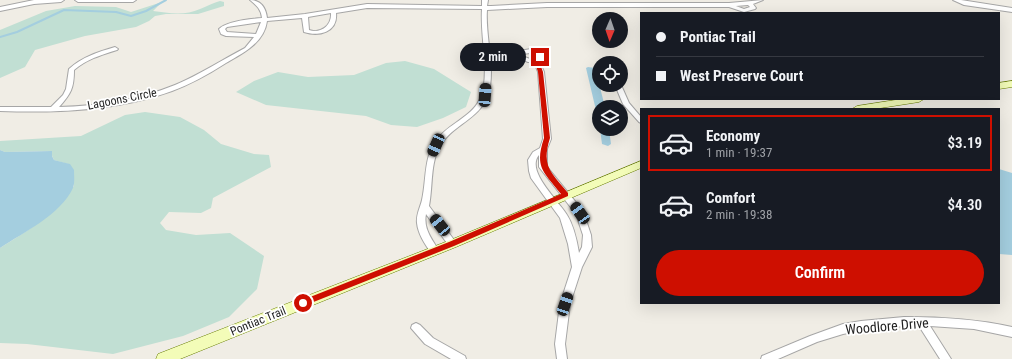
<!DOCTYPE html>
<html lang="en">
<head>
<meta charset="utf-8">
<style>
  body { margin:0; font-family:"Roboto Condensed",sans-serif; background:#242831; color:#f1f3f6; height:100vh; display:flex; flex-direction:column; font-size:15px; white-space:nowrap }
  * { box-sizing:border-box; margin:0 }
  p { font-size:13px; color:#9ea1a6 }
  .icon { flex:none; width:22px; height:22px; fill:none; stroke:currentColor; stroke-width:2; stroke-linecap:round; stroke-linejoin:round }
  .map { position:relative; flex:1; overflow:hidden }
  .side { position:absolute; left:640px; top:108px; width:360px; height:196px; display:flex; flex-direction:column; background:#171b24; border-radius:0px; box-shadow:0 4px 16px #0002 }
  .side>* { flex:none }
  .banner { position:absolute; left:640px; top:12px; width:360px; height:88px; border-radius:0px; box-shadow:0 4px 16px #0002; display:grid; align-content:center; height:88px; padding:0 16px; background:#171b24 }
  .needle { width:26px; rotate:182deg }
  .tools { position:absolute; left:592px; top:12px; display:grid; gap:8px }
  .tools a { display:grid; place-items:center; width:36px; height:36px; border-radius:50%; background:#171b24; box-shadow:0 4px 16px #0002; font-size:20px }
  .end { position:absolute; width:18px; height:18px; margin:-9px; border:5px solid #ce0f00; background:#fff; box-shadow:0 0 0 2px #fff }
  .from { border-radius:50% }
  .bubble { position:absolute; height:28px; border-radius:14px; background:#171b24; box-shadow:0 4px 16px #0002; font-size:13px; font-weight:600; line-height:28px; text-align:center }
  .car { position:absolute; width:12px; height:24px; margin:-12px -6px; border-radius:5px; box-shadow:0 0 3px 1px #0007; background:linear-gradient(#222 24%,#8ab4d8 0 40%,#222 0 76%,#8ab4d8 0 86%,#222 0) }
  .banner b { display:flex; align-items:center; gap:14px; height:38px; font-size:15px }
  .banner b+b { border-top:1px solid #363941 }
  .banner i { width:10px; height:10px; background:#f1f3f6 }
  ul { padding:7px 0 0; list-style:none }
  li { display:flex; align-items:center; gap:12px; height:56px; margin:0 8px 6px; padding:0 8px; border:2px solid transparent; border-radius:0px }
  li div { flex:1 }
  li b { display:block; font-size:15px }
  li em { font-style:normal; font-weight:600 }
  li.active { border-color:#ce0f00 }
  li>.icon { width:36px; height:36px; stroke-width:1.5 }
  .button { display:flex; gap:8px; margin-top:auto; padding:8px 16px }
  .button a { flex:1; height:46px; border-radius:24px; background:#ce0f00; color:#fff; font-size:16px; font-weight:600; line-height:46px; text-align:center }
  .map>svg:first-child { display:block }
</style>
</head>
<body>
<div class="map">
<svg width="1012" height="359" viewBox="0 0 1012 359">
  <rect width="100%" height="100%" fill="#f0ede5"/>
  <g fill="#c1dfd3">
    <path d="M220 1 224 2V6L198 14H166L155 16 149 21 136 27 85 36 35 50 25 67 0 78V30L46 11 75 6 116 7 131 12 162 2 153 11C168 13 185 16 200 9 207 6 211 4 220 1Z"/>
    <polygon points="405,61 434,69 471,92 466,107 443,118 417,127 391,125 366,116 266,105 236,92 254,81 278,72 308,77 354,75 386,63"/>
    <path d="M145 112 180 117 204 130 221 144 254 154 269 155 271 167 213 198 211 208 201 213 169 212 160 223 166 230 196 235 230 233 264 256 257 289 229 317 183 336 113 354 27 344 0 343V248C28 231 55 214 74 186L68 164 54 160 50 151 5 152 0 150V141L81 136 125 115Z"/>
  </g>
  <g fill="#a4cedf">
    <polygon points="588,67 595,68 605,107 599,107 599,123 586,68"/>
    <polygon points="600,129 609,129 611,144 608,146 602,144"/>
    <path d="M0 150 5 152 52 151V156L54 160 70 164 74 170C74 175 75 183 73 188 60 215 24 232 0 248Z"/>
    <polygon points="999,169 1012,173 1012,255 999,254"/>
  </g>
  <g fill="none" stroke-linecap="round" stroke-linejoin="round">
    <polyline stroke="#a4cedf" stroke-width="2" points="0,37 17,32 64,10 116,12 131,16 146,11 166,0"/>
    <defs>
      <g id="minor">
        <polygon points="34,0 64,0 61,2 34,4 0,11 0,7"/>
        <polygon points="75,0 136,0 133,2 78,2"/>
        <path d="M250 0C261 0 266 8 267 18L305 14 367 4 482 6V0H488L487 6H491L547 3H729L763 0 753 4 756 8 755 9 744 12 729 7H547L487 10C485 37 496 69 488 95 480 119 452 125 440 146 430 163 433 186 429 206L457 244 455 246H449L426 214C423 229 432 239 439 251L437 253 434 254 431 253C425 244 418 234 417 223 416 215 420 208 422 200 427 178 423 155 439 137 452 122 473 116 481 97 490 74 480 36 482 9L367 8 336 13C338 32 319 37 304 32L302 18 267 21C264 43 243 53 226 63 209 74 191 84 172 91 117 111 58 113 0 111V107H51L63 95 66 89 69 69C82 57 98 52 115 47L118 49 117 50C101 55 87 59 74 70 74 88 71 94 59 107 98 106 138 100 175 85 199 75 222 60 245 48L254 37 226 36 221 34 219 29C227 21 250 19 262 18 261 9 257 6 250 0ZM748 5 750 7 744 9 736 6ZM331 13C332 26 320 34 309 30L308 17ZM261 22 256 34 227 32 225 29 227 27Z"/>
        <polygon points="953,0 961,0 1012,8 1012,12 964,5"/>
        <path d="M531 49 542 54V59L539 61 544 72 551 139 547 149V167L583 211 591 235 592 247 582 267 570 304 565 344 567 359H557L555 344 560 304 572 267 568 244 560 218 531 178 529 171 528 160 533 152 540 148 543 139 538 72 534 62H528L516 57 519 51ZM530 53 536 55V58L530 59 522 56 523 54ZM539 155V167L576 214 583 235 582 247 579 253C577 241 574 226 567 215 559 201 525 171 539 155Z"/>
        <polygon points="615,85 621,85 629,103 641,117 641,123 639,122 623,104"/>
        <path d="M904 317C941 317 976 319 1012 327V337L974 329 930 326 951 359H940L919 326 881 327 843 334 817 342 778 359H761L762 356 810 336 843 324 861 321Z"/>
        <polygon points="416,323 420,325 433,338 465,356 466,359 451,359 425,344 411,328 412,325"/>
      </g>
      <g id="secondary">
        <polygon points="1012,81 1012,87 999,89 999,83"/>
        <polygon points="902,99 924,99 919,102 874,109 852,109 857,106"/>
        <polygon points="641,161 641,168 456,247 180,359 156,359 158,354 448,241"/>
      </g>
    </defs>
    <use href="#minor" stroke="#a6a6a6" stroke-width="2"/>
    <use href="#secondary" stroke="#657b01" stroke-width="1"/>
    <use href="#minor" fill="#fff" fill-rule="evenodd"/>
    <use href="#secondary" fill="#f3fcb8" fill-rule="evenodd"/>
  </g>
  <path fill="#ce0f00" d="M538 56 543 57 539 61 543 72 550 138C541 167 551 172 568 193V196L454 246 306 305H300V301L449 242 561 194C544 172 534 168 544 138L538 72 534 60Z"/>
  <g text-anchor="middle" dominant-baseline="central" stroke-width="3.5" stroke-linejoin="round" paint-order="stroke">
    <g font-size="12" fill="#1f1f1f" stroke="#fff">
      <text transform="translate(122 99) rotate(-11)">Lagoons Circle</text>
      <text transform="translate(258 321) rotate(-22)">Pontiac Trail</text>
    </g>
    <g font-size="14" fill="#1f1f1f" stroke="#fff">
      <text transform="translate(887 326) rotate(-5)">Woodlore Drive</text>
    </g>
  </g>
</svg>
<div class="tools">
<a><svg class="needle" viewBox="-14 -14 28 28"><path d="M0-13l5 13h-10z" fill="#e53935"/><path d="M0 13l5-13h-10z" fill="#9ea1a6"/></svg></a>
<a><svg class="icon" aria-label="locate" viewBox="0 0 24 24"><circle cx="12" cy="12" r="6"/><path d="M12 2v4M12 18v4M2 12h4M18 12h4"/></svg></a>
<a><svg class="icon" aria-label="layers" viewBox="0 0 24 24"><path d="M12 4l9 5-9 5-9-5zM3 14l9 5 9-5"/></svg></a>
</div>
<i class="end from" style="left:303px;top:303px"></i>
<i class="end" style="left:540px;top:57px"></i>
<div class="bubble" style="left:460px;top:43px;width:66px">2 min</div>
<i class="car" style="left:485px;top:95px;rotate:4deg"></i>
<i class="car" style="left:436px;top:145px;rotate:204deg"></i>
<i class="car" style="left:580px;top:213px;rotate:325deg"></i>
<i class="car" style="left:440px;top:225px;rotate:321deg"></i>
<i class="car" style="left:565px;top:304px;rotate:19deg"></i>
<div class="banner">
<b><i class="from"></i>Pontiac Trail</b>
<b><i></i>West Preserve Court</b>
</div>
<section class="side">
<ul>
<li class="active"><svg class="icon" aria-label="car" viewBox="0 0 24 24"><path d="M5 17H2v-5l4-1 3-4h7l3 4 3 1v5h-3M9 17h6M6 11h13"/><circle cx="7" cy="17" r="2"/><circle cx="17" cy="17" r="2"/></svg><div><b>Economy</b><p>1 min · 19:37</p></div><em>$3.19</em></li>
<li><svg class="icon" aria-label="car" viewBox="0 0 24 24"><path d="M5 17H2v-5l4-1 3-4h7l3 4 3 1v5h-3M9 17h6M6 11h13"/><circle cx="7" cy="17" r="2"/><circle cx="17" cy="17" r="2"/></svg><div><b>Comfort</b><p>2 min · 19:38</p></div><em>$4.30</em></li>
</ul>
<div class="button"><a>Confirm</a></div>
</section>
</div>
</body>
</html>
